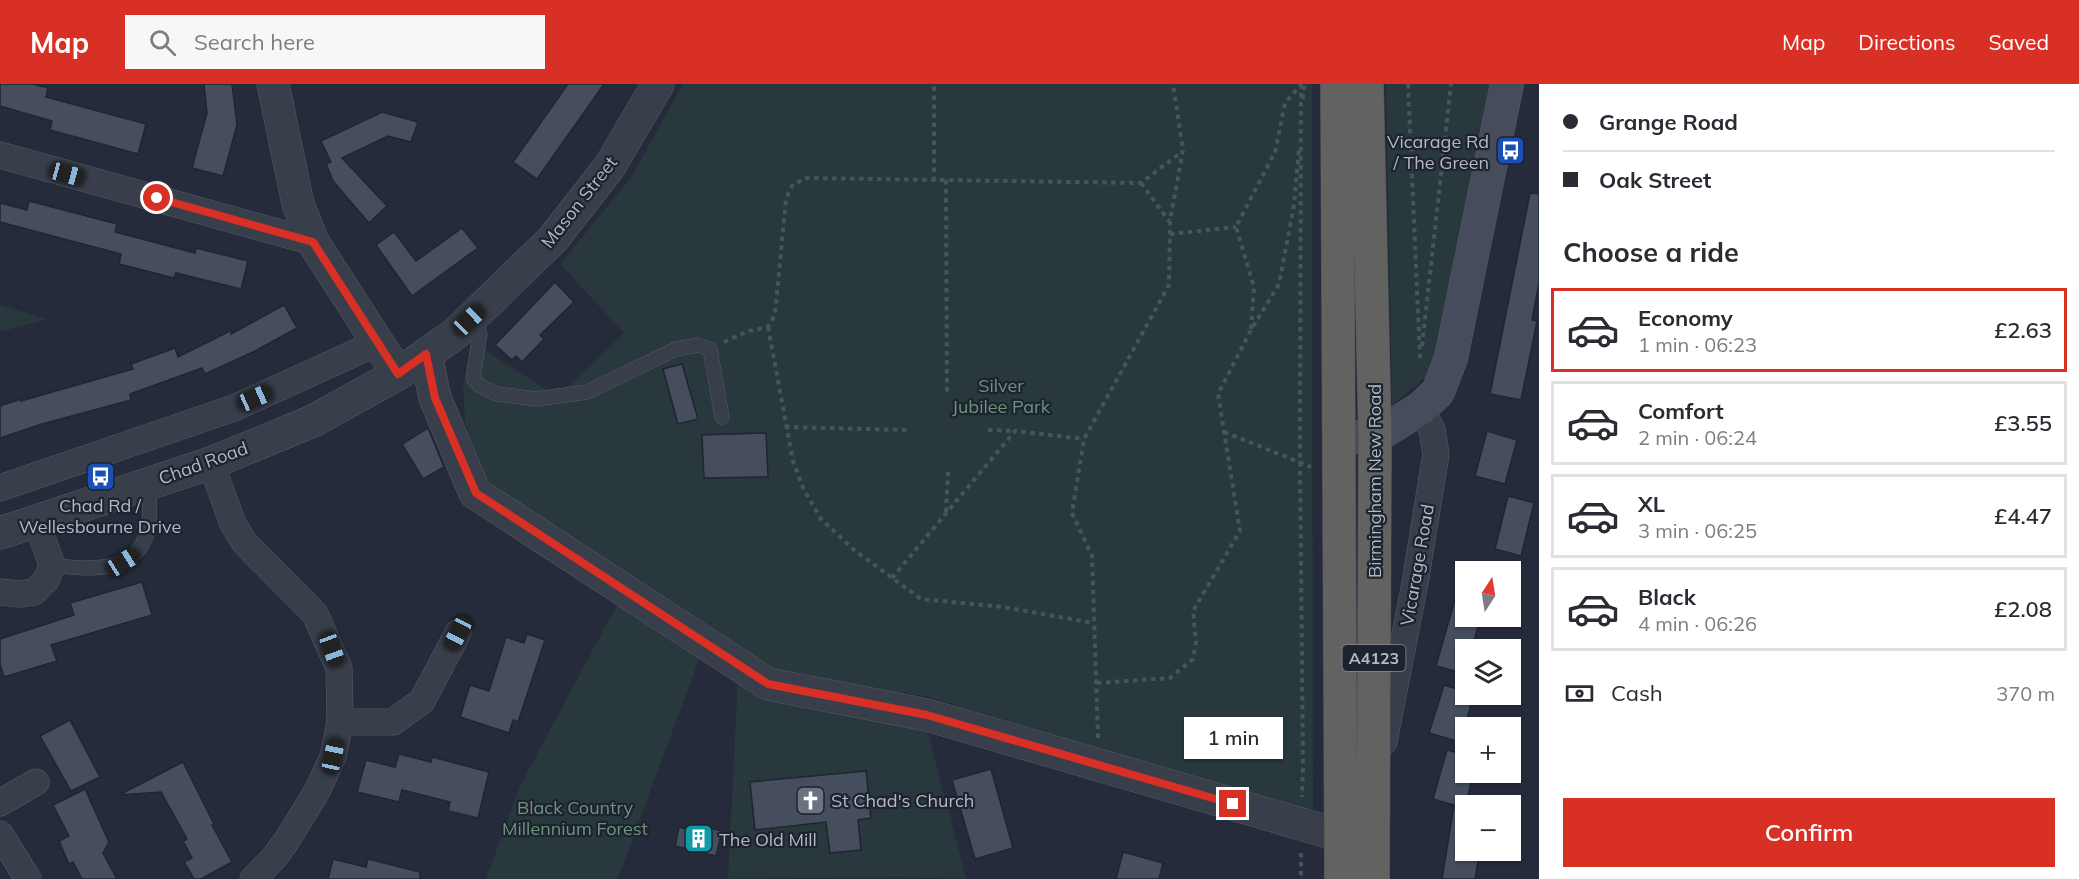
<!DOCTYPE html>
<html lang="en">
<head>
<meta charset="utf-8">
<style>
  body { margin:0; font-family:Mulish,sans-serif; background:#f7f7f7; color:#2b2b33; height:100vh; display:flex; flex-direction:column; font-size:22px; white-space:nowrap }
  * { box-sizing:border-box; margin:0 }
  p { font-size:20px; color:#7c7c81 }
  .icon { flex:none; width:33px; height:33px; fill:none; stroke:currentColor; stroke-width:2; stroke-linecap:round; stroke-linejoin:round }
  .map { position:relative; flex:1; overflow:hidden }
  .side { display:flex; flex-direction:column; background:#fff; width:540px }
  .side>* { flex:none }
  .guide { display:grid; align-content:center; height:132px; padding:0 24px; background:#fff }
  .needle { width:39px; rotate:12deg }
  .buttons { position:absolute; left:1455px; top:477px; display:grid; gap:12px }
  .buttons a { display:grid; place-items:center; width:66px; height:66px; border-radius:0px; background:#fff; box-shadow:0 2px 4px #0004; font-size:30px }
  .end { position:absolute; width:27px; height:27px; margin:-14px; border:8px solid #d93025; background:#fff; box-shadow:0 0 0 3px #fff }
  .from { border-radius:50% }
  .bubble { position:absolute; height:42px; border-radius:0px; background:#fff; box-shadow:0 2px 4px #0004; font-size:20px; font-weight:600; line-height:42px; text-align:center }
  .car { position:absolute; width:18px; height:36px; margin:-18px -9px; border-radius:8px; box-shadow:0 0 4px 2px #0007; background:linear-gradient(#222 24%,#8ab4d8 0 40%,#222 0 76%,#8ab4d8 0 86%,#222 0) }
  .guide b { display:flex; align-items:center; gap:21px; height:57px; font-size:22px }
  .guide b+b { border-top:2px solid #e1e1e2 }
  .guide i { width:15px; height:15px; background:#2b2b33 }
  ul { padding:0; list-style:none }
  li { display:flex; align-items:center; gap:18px; height:84px; margin:0 12px 9px; padding:0 12px; border:3px solid #e1e1e2; border-radius:0px }
  li div { flex:1 }
  li b { display:block; font-size:22px }
  li em { font-style:normal; font-weight:600 }
  li.active { border-color:#d93025 }
  li>.icon { width:54px; height:54px; stroke-width:1.5 }
  h2 { padding:0 24px; font-size:27px; line-height:72px }
  .pay { display:flex; align-items:center; gap:15px; height:66px; padding:0 24px; font-size:22px }
  .pay p { margin-inline-start:auto }
  .cta { display:flex; gap:12px; margin-top:auto; padding:12px 24px }
  .cta a { flex:1; height:69px; border-radius:0px; background:#d93025; color:#fff; font-size:24px; font-weight:600; line-height:69px; text-align:center }
  header { display:flex; align-items:center; gap:36px; box-sizing:border-box; height:84px; padding:0 30px; background:#d93025; color:#fff }
  header strong { font-size:28px }
  nav { display:flex; gap:33px; margin-inline-start:auto; font-size:21px }
  .search { width:420px; height:54px; background:#f7f7f7; display:flex; align-items:center; gap:15px; box-sizing:border-box; padding:0 21px; border-radius:0px; color:#7c7c81; font-size:22px }
  main { display:flex; flex:1; min-height:0 }
  .map>svg:first-child { display:block }
</style>
</head>
<body>
<header>
<strong>Map</strong>
<div class="search"><svg class="icon" aria-label="search" viewBox="0 0 24 24"><circle cx="10" cy="10" r="6"/><path d="M15 15l6 6"/></svg>Search here</div>
<nav><a>Map</a><a>Directions</a><a>Saved</a></nav>
</header>
<main>
<div class="map">
<svg width="1539" height="795" viewBox="0 0 1539 795">
  <rect width="100%" height="100%" fill="#252b3a"/>
  <g fill="#28383c">
    <polygon points="683,0 1312,0 1313,730 925,612 781,591 489,402 465,340 463,299 480,263 558,313 624,249 560,180 630,95"/>
    <polygon points="1386,0 1492,0 1432,288 1392,321"/>
    <polygon points="0,221 47,235 0,248"/>
    <polygon points="619,517 701,570 618,795 486,795 521,700"/>
    <polygon points="738,592 927,644 966,795 898,793 728,795"/>
  </g>
  <g fill="#464e5e" stroke="#1f2531" stroke-width="1.5">
    <polygon points="0,0 33,0 48,4 46,13 146,40 138,70 50,46 52,37 0,22"/>
    <polygon points="204,0 232,0 237,41 223,92 192,84 207,29"/>
    <polygon points="568,0 604,0 537,95 513,78"/>
    <polygon points="382,28 418,38 411,58 388,52 342,74 387,122 369,139 333,97 326,80 331,78 321,57"/>
    <polygon points="1530,109 1539,110 1539,199 1532,236 1537,237 1521,316 1490,310"/>
    <polygon points="29,117 117,140 115,148 195,169 196,164 248,177 241,205 176,189 174,194 119,180 121,170 0,138 0,119 27,126"/>
    <polygon points="462,144 478,164 412,212 376,161 394,148 416,177"/>
    <polygon points="555,198 574,218 540,251 544,255 522,278 516,272 512,276 495,261"/>
    <polygon points="284,221 297,244 257,266 205,290 202,284 130,310 131,316 42,340 0,354 0,322 21,315 21,317 133,285 131,280 175,264 178,273 232,246 231,250"/>
    <polygon points="682,280 698,335 678,340 663,285"/>
    <polygon points="428,344 444,383 423,395 402,360"/>
    <polygon points="1487,347 1517,356 1505,400 1475,392"/>
    <polygon points="766,349 768,393 704,394 702,351"/>
    <polygon points="1508,412 1534,419 1521,472 1495,465"/>
    <polygon points="142,498 152,531 51,561 57,577 4,593 0,580 0,555 74,531 70,519"/>
    <polygon points="1460,498 1466,499 1466,539 1478,543 1471,566 1466,566 1466,590 1436,582"/>
    <polygon points="527,550 545,556 518,638 513,636 509,649 460,633 470,601 489,607 506,553 524,559"/>
    <polygon points="1444,601 1466,608 1466,610 1474,611 1460,658 1429,649"/>
    <polygon points="70,636 100,693 71,707 40,652"/>
    <polygon points="1447,666 1466,671 1466,688 1474,688 1466,719 1466,766 1480,766 1475,795 1442,795 1454,721 1433,715"/>
    <polygon points="399,670 431,678 432,673 489,688 478,734 448,727 450,718 402,706 399,718 357,708 366,676 395,683"/>
    <polygon points="183,678 214,740 212,741 232,778 201,795 194,795 184,778 192,774 183,757 187,755 161,708 119,711"/>
    <polygon points="991,685 1013,764 975,775 952,696"/>
    <polygon points="866,687 871,734 858,736 861,766 830,769 826,738 755,746 750,698"/>
    <polygon points="85,705 109,758 103,769 117,795 82,795 73,778 69,780 59,757 69,752 53,721"/>
    <polygon points="696,741 722,747 716,772 675,762 679,743 695,747"/>
    <polygon points="1123,768 1163,779 1159,795 1116,795"/>
    <polygon points="333,775 366,783 368,775 420,788 420,795 328,795"/>
  </g>
  <g fill="none" stroke-linecap="round" stroke-linejoin="round">
    <defs>
      <g id="service">
        <polyline points="469,236 480,249 473,294 480,302 497,310 536,315 587,308 676,265 698,261 710,265 722,333"/>
        <path d="M52 481C87 485 136 492 148 446 151 434 149 412 149 399"/>
      </g>
      <g id="minor">
        <polyline points="0,71 313,158"/>
        <polyline points="211,379 233,440 244,458 315,530 339,584 340,638 333,673 316,709 287,756 274,774 253,795"/>
        <polyline points="0,404 234,324 379,258"/>
        <polyline points="0,508 19,510 34,508 47,495 52,481 36,437"/>
        <polyline points="340,638 393,638 422,617 458,549"/>
        <polyline points="1384,658 1415,499 1436,370 1432,346 1421,324"/>
        <polyline points="0,719 36,698"/>
        <polyline points="0,750 28,795"/>
      </g>
      <g id="tertiary">
        <polyline points="273,0 298,120 313,158 398,290"/>
        <polyline points="426,270 435,314 475,409 768,600 927,631 1342,752"/>
        <polyline points="0,449 211,379 313,337 398,290 455,250 553,155 610,82 658,0"/>
      </g>
      <polyline id="secondary" points="1339,353 1375,353 1421,324 1438,308 1451,274 1507,0"/>
      <g id="trunk">
        <polyline points="1337,0 1341,795"/>
        <polyline points="1367,0 1375,353 1373,795"/>
      </g>
    </defs>
    <use href="#service" stroke="#565b68" stroke-width="15"/>
    <use href="#minor" stroke="#565b68" stroke-width="27"/>
    <use href="#tertiary" stroke="#565b68" stroke-width="33"/>
    <use href="#secondary" stroke="#565b68" stroke-width="34"/>
    <use href="#trunk" stroke="#434855" stroke-width="34"/>
    <g stroke="#46555a" stroke-width="4" stroke-dasharray="4.5 4.5" stroke-linecap="butt">
      <polyline points="1301,0 1300,378 1303,681 1302,713"/>
      <polyline points="1408,0 1420,275"/>
      <polyline points="1303,15 1304,0"/>
      <polyline points="946,96 947,309"/>
      <polyline points="934,97 934,0"/>
      <polyline points="1141,99 1169,137"/>
      <polyline points="1170,150 1236,143"/>
      <polyline points="768,243 793,377 804,406 821,435 854,466 921,515 1003,523 1094,539"/>
      <polyline points="1251,245 1254,203 1236,143 1275,68 1285,19 1300,2"/>
      <polyline points="724,258 749,247 768,243 775,231 786,115 793,100 807,94 1141,99 1183,67"/>
      <polyline points="1422,262 1451,0"/>
      <polyline points="785,343 909,346"/>
      <polyline points="988,346 1014,347"/>
      <polyline points="1224,348 1311,383"/>
      <polyline points="946,428 948,388"/>
      <polyline points="892,494 1015,347 1084,355"/>
      <polyline points="1097,599 1170,594 1193,575 1196,558 1193,527 1240,447 1218,310 1251,246 1279,200 1294,121 1299,64"/>
      <polyline points="1098,654 1092,472 1072,429 1084,355 1169,201 1170,137 1183,66 1173,0"/>
      <polyline points="1301,769 1301,795"/>
    </g>
    <use href="#service" stroke="#383e4a" stroke-width="14"/>
    <use href="#minor" stroke="#383e4a" stroke-width="26"/>
    <use href="#tertiary" stroke="#383e4a" stroke-width="32"/>
    <use href="#secondary" stroke="#474c5d" stroke-width="33"/>
    <use href="#trunk" stroke="#626260" stroke-width="33"/>
  </g>
  <g fill="none" stroke-linecap="round" stroke-linejoin="round">
    <polyline stroke="#d93025" stroke-width="8" points="157,114 313,158 398,290 426,270 435,314 476,409 768,600 927,631 1233,720"/>
  </g>
  <defs>
    <symbol id="bus-square" viewBox="-11 -11 22 22"><rect x="-9" y="-9" width="18" height="18" rx="4" fill="#1a4fb4" stroke="#1d232f"/><path d="M-5-6H5V4H4V6H2V4H-2V6H-4V4H-5ZM-3.5-4V0h7V-4ZM-3.5 1.2v1.5H-2V1.2ZM2 1.2v1.5H3.5V1.2Z" fill="#fff"/></symbol>
    <symbol id="church-square" viewBox="-11 -11 22 22"><rect x="-9" y="-9" width="18" height="18" rx="4" fill="#6b7280" stroke="#1d232f"/><path d="M-1.2-6h2.4v3.5h3.3v2.4h-3.3V6h-2.4V-.1h-3.3v-2.4h3.3Z" fill="#fff"/></symbol>
    <symbol id="building-square" viewBox="-11 -11 22 22"><rect x="-9" y="-9" width="18" height="18" rx="4" fill="#0f9aa8" stroke="#1d232f"/><path d="M-4-6H4V6H1V3H-1V6H-4ZM-2.5-4.3h1.7v1.8h-1.7ZM.8-4.3h1.7v1.8H.8ZM-2.5-1h1.7V.8h-1.7ZM.8-1h1.7V.8H.8Z" fill="#fff"/></symbol>
  </defs>
  <g fill-rule="evenodd">
    <use href="#bus-square" x="1494" y="50" width="33" height="33"/>
    <use href="#bus-square" x="84" y="376" width="33" height="33"/>
    <use href="#church-square" x="794" y="700" width="33" height="33"/>
    <use href="#building-square" x="682" y="738" width="33" height="33"/>
  </g>
  <g text-anchor="middle" dominant-baseline="central" stroke-width="4.5" stroke-linejoin="round" paint-order="stroke">
    <rect fill="#1d232f" stroke="#878b99" stroke-width="1.5" x="1342.5" y="561" width="63" height="26" rx="4.5"/>
    <g font-size="16" font-weight="bold" fill="#b4b8c6">
      <text x="1374" y="574">A4123</text>
    </g>
    <g font-size="18" fill="#b4b8c6" stroke="#1d232f" text-anchor="start">
      <text x="1489" y="57" text-anchor="end">Vicarage Rd<tspan x="1489" dy="21">/ The Green</tspan></text>
      <text x="100" y="421" text-anchor="middle">Chad Rd /<tspan x="100" dy="21">Wellesbourne Drive</tspan></text>
      <text x="831" y="716">St Chad's Church</text>
      <text x="719" y="755">The Old Mill</text>
    </g>
    <g font-size="18" fill="#b4b8c6" stroke="#1d232f">
      <text transform="translate(579 118) rotate(-52)">Mason Street</text>
      <text transform="translate(203 379) rotate(-20)">Chad Road</text>
      <text transform="translate(1374 397) rotate(-90)">Birmingham New Road</text>
      <text transform="translate(1417 481) rotate(-80)">Vicarage Road</text>
    </g>
    <g font-size="18" fill="#6d957b" stroke="#1d232f">
      <text x="1001" y="301">Silver<tspan x="1001" dy="21">Jubilee Park</tspan></text>
      <text x="575" y="723">Black Country<tspan x="575" dy="21">Millennium Forest</tspan></text>
    </g>
  </g>
</svg>
<div class="buttons">
<a><svg class="needle" viewBox="-14 -14 28 28"><path d="M0-13l5 13h-10z" fill="#e53935"/><path d="M0 13l5-13h-10z" fill="#7c7c81"/></svg></a>
<a><svg class="icon" aria-label="layers" viewBox="0 0 24 24"><path d="M12 4l9 5-9 5-9-5zM3 14l9 5 9-5"/></svg></a>
<a>+</a>
<a>−</a>
</div>
<i class="end from" style="left:157px;top:114px"></i>
<i class="end" style="left:1233px;top:720px"></i>
<div class="bubble" style="left:1184px;top:633px;width:99px">1 min</div>
<i class="car" style="left:67px;top:90px;rotate:105deg"></i>
<i class="car" style="left:469px;top:236px;rotate:46deg"></i>
<i class="car" style="left:255px;top:314px;rotate:66deg"></i>
<i class="car" style="left:123px;top:478px;rotate:58deg"></i>
<i class="car" style="left:458px;top:549px;rotate:208deg"></i>
<i class="car" style="left:332px;top:565px;rotate:160deg"></i>
<i class="car" style="left:333px;top:672px;rotate:12deg"></i>
</div>
<section class="side">
<div class="guide">
<b><i class="from"></i>Grange Road</b>
<b><i></i>Oak Street</b>
</div>
<h2>Choose a ride</h2>
<ul>
<li class="active"><svg class="icon" aria-label="car" viewBox="0 0 24 24"><path d="M5 17H2v-5l4-1 3-4h7l3 4 3 1v5h-3M9 17h6M6 11h13"/><circle cx="7" cy="17" r="2"/><circle cx="17" cy="17" r="2"/></svg><div><b>Economy</b><p>1 min · 06:23</p></div><em>£2.63</em></li>
<li><svg class="icon" aria-label="car" viewBox="0 0 24 24"><path d="M5 17H2v-5l4-1 3-4h7l3 4 3 1v5h-3M9 17h6M6 11h13"/><circle cx="7" cy="17" r="2"/><circle cx="17" cy="17" r="2"/></svg><div><b>Comfort</b><p>2 min · 06:24</p></div><em>£3.55</em></li>
<li><svg class="icon" aria-label="car" viewBox="0 0 24 24"><path d="M5 17H2v-5l4-1 3-4h7l3 4 3 1v5h-3M9 17h6M6 11h13"/><circle cx="7" cy="17" r="2"/><circle cx="17" cy="17" r="2"/></svg><div><b>XL</b><p>3 min · 06:25</p></div><em>£4.47</em></li>
<li><svg class="icon" aria-label="car" viewBox="0 0 24 24"><path d="M5 17H2v-5l4-1 3-4h7l3 4 3 1v5h-3M9 17h6M6 11h13"/><circle cx="7" cy="17" r="2"/><circle cx="17" cy="17" r="2"/></svg><div><b>Black</b><p>4 min · 06:26</p></div><em>£2.08</em></li>
</ul>
<div class="pay"><svg class="icon" aria-label="cash" viewBox="0 0 24 24"><path d="M3 7h18v10H3z"/><circle cx="12" cy="12" r="2"/></svg>Cash<p>370 m</p></div>
<div class="cta"><a>Confirm</a></div>
</section>
</main>
</body>
</html>
